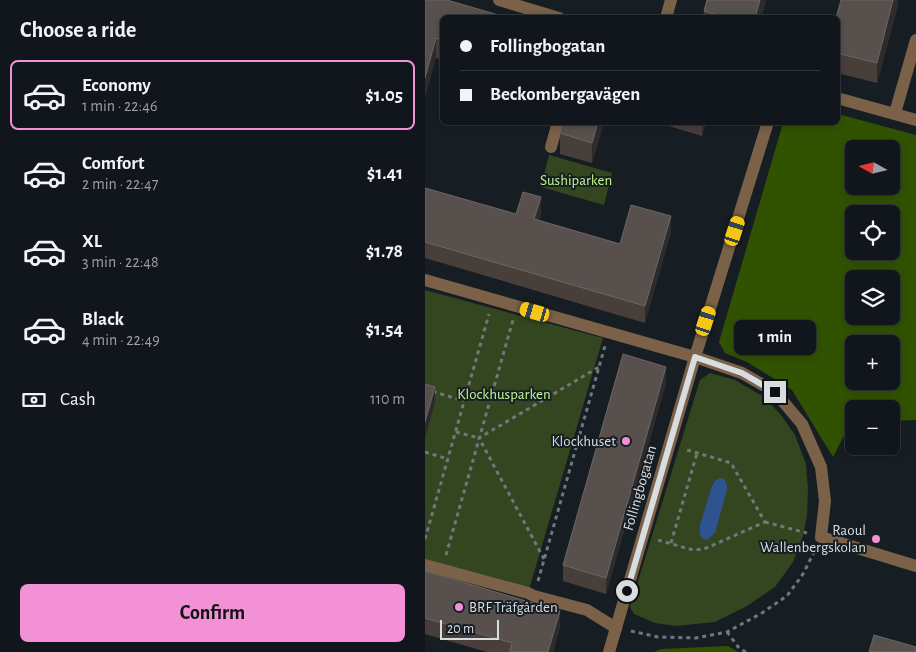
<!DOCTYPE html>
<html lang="en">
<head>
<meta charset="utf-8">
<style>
  body { margin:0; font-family:"Alegreya Sans",sans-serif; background:#1e2328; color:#f1f3f6; height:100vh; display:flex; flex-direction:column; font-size:19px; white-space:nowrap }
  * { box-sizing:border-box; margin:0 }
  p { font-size:16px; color:#9c9fa3 }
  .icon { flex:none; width:28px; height:28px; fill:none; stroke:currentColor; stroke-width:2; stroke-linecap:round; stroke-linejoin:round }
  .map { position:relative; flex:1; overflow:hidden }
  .drawer { display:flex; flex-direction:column; background:#10161b; width:425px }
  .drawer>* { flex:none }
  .top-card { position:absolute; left:15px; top:15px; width:400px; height:110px; border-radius:8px; box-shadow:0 2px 8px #0003,0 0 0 1px #30353a; display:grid; align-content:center; height:110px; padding:0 20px; background:#10161b }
  .needle { width:32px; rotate:278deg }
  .fabs { position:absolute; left:420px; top:140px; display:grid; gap:10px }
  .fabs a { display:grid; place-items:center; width:55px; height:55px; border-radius:8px; background:#10161b; box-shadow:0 2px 8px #0003,0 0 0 1px #30353a; font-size:25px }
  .scale { position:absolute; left:15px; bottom:12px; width:59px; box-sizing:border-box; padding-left:5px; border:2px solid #d8dde1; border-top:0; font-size:14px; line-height:18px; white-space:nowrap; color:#d8dde1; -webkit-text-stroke:4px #161e24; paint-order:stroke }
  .end { position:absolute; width:22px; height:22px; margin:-11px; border:6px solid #d8dde1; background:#111; box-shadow:0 0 0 2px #111 }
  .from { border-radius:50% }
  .bubble { position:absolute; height:35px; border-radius:8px; background:#10161b; box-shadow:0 2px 8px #0003,0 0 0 1px #30353a; font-size:16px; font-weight:600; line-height:35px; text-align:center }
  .car { position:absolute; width:15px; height:30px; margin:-15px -8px; border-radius:6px; box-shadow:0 0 4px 1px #0007; background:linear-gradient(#f5c518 24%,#345 0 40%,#f5c518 0 76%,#345 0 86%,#f5c518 0) }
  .top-card b { display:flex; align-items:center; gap:18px; height:48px; font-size:19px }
  .top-card b+b { border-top:1px solid #30353a }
  .top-card i { width:12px; height:12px; background:#f1f3f6 }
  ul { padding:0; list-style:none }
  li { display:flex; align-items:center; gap:15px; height:70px; margin:0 10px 8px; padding:0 10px; border:2px solid transparent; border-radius:8px }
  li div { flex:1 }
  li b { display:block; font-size:19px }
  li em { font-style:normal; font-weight:600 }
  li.on { border-color:#f391d6 }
  li>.icon { width:45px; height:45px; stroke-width:1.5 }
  h2 { padding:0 20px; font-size:22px; line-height:60px }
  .pay { display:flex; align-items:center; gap:12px; height:55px; padding:0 20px; font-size:19px }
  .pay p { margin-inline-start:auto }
  .button { display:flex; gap:10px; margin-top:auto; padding:10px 20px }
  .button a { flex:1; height:58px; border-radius:8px; background:#f391d6; color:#111; font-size:20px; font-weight:600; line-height:58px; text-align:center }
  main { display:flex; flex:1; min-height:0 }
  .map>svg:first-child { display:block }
</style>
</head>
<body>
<main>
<section class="drawer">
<h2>Choose a ride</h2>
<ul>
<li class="on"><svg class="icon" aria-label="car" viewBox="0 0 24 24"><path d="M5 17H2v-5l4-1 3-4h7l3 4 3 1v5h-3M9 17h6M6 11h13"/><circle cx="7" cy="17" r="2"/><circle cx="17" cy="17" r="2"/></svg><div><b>Economy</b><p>1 min · 22:46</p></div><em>$1.05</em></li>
<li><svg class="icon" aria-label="car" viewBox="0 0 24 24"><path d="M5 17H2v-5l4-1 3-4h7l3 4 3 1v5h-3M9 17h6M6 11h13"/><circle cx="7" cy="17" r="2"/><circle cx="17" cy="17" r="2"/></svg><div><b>Comfort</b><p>2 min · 22:47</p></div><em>$1.41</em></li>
<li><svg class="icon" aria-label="car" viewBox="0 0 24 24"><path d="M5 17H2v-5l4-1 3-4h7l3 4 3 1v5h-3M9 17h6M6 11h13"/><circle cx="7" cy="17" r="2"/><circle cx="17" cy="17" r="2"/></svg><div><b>XL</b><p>3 min · 22:48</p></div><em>$1.78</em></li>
<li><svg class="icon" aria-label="car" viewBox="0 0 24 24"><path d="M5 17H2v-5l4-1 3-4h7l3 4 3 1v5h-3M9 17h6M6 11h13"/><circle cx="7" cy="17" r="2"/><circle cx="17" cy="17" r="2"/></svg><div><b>Black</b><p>4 min · 22:49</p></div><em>$1.54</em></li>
</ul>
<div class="pay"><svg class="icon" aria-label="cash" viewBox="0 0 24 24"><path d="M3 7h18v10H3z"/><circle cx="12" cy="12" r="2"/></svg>Cash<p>110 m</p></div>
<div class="button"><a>Confirm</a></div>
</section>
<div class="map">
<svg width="491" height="652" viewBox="0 0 491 652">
  <rect width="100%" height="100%" fill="#161e24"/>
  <g fill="#33461f">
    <polygon points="124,155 187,173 179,205 116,187"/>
    <polygon points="0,290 178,338 103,593 0,561"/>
    <polygon points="285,373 310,380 339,397 356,415 370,435 381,464 383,489 382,516 378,536 368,562 350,587 322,606 290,622 251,626 230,623 209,614 205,607 275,380"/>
  </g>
  <g fill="#315200" fill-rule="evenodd">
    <path d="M413 114 491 135V420L466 421V409H429V424H425L408 457 367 390 322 362 300 353 294 342 358 123 412 122ZM429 149H466V186H429ZM429 214H466V251H429ZM429 279H466V316H429ZM429 344H466V381H429Z"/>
    <polygon points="303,646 313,652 229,652 236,649"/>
  </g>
  <polygon fill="#2d5390" points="294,478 299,479 302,485 302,490 290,533 282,540 278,539 275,534 275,525 287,486 290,481"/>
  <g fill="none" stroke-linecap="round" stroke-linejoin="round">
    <g stroke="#71777c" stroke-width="3" stroke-dasharray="4 4" stroke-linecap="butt">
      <polyline points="0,389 39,401"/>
      <polyline points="31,432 54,438"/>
      <polyline points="0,452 23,459"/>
      <polyline points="340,522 382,533"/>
      <polyline points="0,539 64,314"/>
      <polyline points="233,540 268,550 279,549 340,522 306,463 259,449"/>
      <polyline points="246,543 272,453"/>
      <polyline points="21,555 88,320"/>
      <polyline points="119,559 54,438 174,367"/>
      <polyline points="113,581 180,346"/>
      <polyline points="206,631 233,637 271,638 302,632 337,613 362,596 378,574 390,550"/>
      <polyline points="302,632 314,648 321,652"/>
    </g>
    <g stroke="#7a6148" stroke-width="12">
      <polyline points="74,0 134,18"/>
      <polyline points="241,18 246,0"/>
      <polyline points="412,98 491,120"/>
      <polyline points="470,113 491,40"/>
      <polyline points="126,147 133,122"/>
      <polyline points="0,280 270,357 317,373 350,392 377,424 396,467 400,501 396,537 491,566"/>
      <polyline points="0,565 103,593 109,596 162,610 191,628"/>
      <polyline points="184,652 270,357 343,122"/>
    </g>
  </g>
  <g fill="#483f3b">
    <polygon points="0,0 18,18 18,60 11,58"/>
    <polygon points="341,0 336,18 279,18 279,11"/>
    <polygon points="473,0 473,5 452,83 412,73 412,18"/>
    <polygon points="137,122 179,122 167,163 135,154 135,133"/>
    <polygon points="230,122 281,122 277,136"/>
    <polygon points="0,188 91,214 116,214 114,220 195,244 246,232 220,323 0,258"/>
    <polygon points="241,383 181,594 138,581 138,565"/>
    <polygon points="0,571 135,627 128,652 62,652 0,634"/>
  </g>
  <g fill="#2d2b2b">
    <polygon points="335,0 341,0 336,18 330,18"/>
    <polygon points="468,0 473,0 473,5 452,83 452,63"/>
    <polygon points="11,38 11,58 0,98 0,78"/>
    <polygon points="173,122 179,122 167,163 167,143"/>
    <polygon points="277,122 281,122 277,136"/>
    <polygon points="116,197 116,214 109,235 109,219"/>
    <polygon points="246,216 246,232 220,323 220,306"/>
    <polygon points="241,367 241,383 181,594 181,578"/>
    <polygon points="10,387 10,403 0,438 0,422"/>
    <polygon points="135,611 135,627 128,652 123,652"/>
  </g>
  <g fill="#57504d" stroke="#6c6664">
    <polygon points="0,0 22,0 84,18 18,18 18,40 11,38 0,78"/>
    <polygon points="282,0 335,0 330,18 303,18 279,11"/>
    <polygon points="416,0 468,0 452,63 412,53 412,18 411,18"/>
    <polygon points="137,122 173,122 167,143 135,133"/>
    <polygon points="0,188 91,214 98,192 116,197 109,219 195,244 206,205 246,216 220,306 0,242"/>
    <polygon points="198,354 241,367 181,578 138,565"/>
    <polygon points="0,384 10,387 0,422"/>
    <polygon points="0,571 135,611 123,652 85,652 87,643 0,618"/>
    <polygon points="449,635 491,647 491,652 444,652"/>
  </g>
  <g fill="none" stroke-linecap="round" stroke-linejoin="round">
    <polyline stroke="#d8dde1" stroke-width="6" points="202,591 270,357 317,373 350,392"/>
  </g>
  <g fill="#f391d6" stroke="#161e24" stroke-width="2">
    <circle cx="201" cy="441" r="5"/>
    <circle cx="451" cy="539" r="5"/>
    <circle cx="34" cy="607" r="5"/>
  </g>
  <g text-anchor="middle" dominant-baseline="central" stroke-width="4" stroke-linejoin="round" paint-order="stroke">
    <g font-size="15" fill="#c0f48f" stroke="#161e24">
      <text x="151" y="180">Sushiparken</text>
      <text x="79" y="394">Klockhusparken</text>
    </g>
    <g font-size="15" fill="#d8dde1" stroke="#161e24" text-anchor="end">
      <text x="191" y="441">Klockhuset</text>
      <text x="441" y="530">Raoul<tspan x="441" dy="17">Wallenbergskolan</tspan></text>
      <text x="44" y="607" text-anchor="start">BRF Träfgården</text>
    </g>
    <g font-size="15" fill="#d8dde1" stroke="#161e24">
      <text transform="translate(215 488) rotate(-74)">Follingbogatan</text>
    </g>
  </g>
</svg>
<div class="fabs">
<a><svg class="needle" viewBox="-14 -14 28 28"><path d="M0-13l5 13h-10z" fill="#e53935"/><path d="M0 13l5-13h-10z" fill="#9c9fa3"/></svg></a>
<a><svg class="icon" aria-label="locate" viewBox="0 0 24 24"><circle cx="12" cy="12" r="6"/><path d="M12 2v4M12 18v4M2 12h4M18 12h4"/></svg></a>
<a><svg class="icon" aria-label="layers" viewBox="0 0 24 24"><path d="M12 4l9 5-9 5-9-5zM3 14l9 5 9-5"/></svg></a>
<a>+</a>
<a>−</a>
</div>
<div class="scale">20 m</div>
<i class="end from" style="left:202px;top:591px"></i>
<i class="end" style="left:350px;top:392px"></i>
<div class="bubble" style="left:309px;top:320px;width:82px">1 min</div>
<i class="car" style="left:310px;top:231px;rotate:18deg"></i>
<i class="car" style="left:110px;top:312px;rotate:286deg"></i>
<i class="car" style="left:281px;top:321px;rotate:18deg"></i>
<div class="top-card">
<b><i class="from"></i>Follingbogatan</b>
<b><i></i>Beckombergavägen</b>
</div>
</div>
</main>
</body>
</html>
